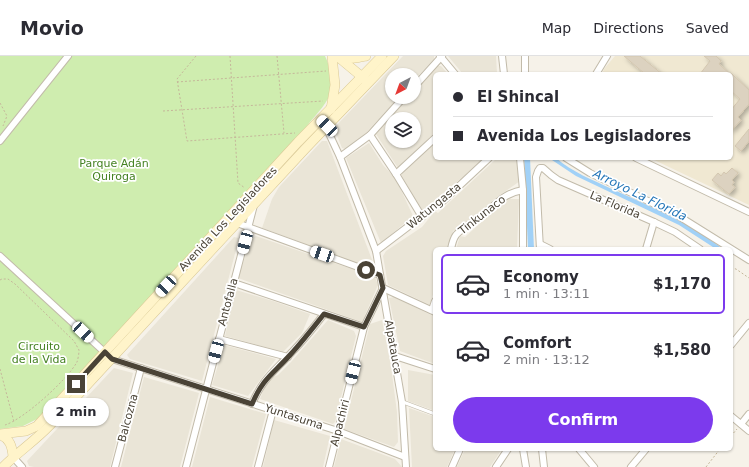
<!DOCTYPE html>
<html lang="en">
<head>
<meta charset="utf-8">
<style>
  body { margin:0; font-family:"DejaVu Sans",sans-serif; background:#f7f7f7; color:#2b2b33; height:100vh; display:flex; flex-direction:column; font-size:15px; white-space:nowrap }
  * { box-sizing:border-box; margin:0 }
  p { font-size:13px; color:#7c7c81 }
  .icon { flex:none; width:22px; height:22px; fill:none; stroke:currentColor; stroke-width:2; stroke-linecap:round; stroke-linejoin:round }
  .map { position:relative; flex:1; overflow:hidden }
  .panel { position:absolute; left:433px; top:191px; width:300px; height:204px; display:flex; flex-direction:column; background:#fff; border-radius:6px; box-shadow:0 1px 3px #0004 }
  .panel>* { flex:none }
  .top-card { position:absolute; left:433px; top:16px; width:300px; height:88px; border-radius:6px; box-shadow:0 1px 3px #0004; display:grid; align-content:center; height:88px; padding:0 20px; background:#fff }
  .needle { width:26px; rotate:221deg }
  .controls { position:absolute; left:385px; top:12px; display:grid; gap:8px }
  .controls a { display:grid; place-items:center; width:36px; height:36px; border-radius:50%; background:#fff; box-shadow:0 1px 3px #0004; font-size:20px }
  .end { position:absolute; width:18px; height:18px; margin:-9px; border:5px solid #4a4336; background:#fff; box-shadow:0 0 0 2px #fff }
  .from { border-radius:50% }
  .bubble { position:absolute; height:28px; border-radius:14px; background:#fff; box-shadow:0 1px 3px #0004; font-size:13px; font-weight:600; line-height:28px; text-align:center }
  .car { position:absolute; width:12px; height:24px; margin:-12px -6px; border-radius:5px; box-shadow:0 0 3px 1px #0007; background:linear-gradient(#fff 24%,#345 0 40%,#fff 0 76%,#345 0 86%,#fff 0) }
  .top-card b { display:flex; align-items:center; gap:14px; height:38px; font-size:15px }
  .top-card b+b { border-top:1px solid #e1e1e2 }
  .top-card i { width:10px; height:10px; background:#2b2b33 }
  ul { padding:7px 0 0; list-style:none }
  li { display:flex; align-items:center; gap:12px; height:60px; margin:0 8px 6px; padding:0 12px; border:2px solid transparent; border-radius:6px }
  li div { flex:1 }
  li b { display:block; font-size:15px }
  li em { font-style:normal; font-weight:600 }
  li.on { border-color:#7c3aed }
  li>.icon { width:36px; height:36px; stroke-width:1.5 }
  .cta { display:flex; gap:8px; margin-top:auto; padding:8px 20px }
  .cta a { flex:1; height:46px; border-radius:24px; background:#7c3aed; color:#fff; font-size:16px; font-weight:600; line-height:46px; text-align:center }
  header { display:flex; align-items:center; gap:24px; box-sizing:border-box; height:56px; padding:0 20px; background:#fff; border-bottom:1px solid #e1e1e2 }
  header strong { font-size:19px }
  nav { display:flex; gap:22px; margin-inline-start:auto; font-size:14px }
  .map>svg:first-child { display:block }
</style>
</head>
<body>
<header>
<strong>Movio</strong>
<nav><a>Map</a><a>Directions</a><a>Saved</a></nav>
</header>
<div class="map">
<svg width="749" height="411" viewBox="0 0 749 411">
  <defs>
    <filter id="shadow"><feDropShadow dx="2.5" dy="2.5" stdDeviation="2" flood-color="#0004"/></filter>
  </defs>
  <rect width="100%" height="100%" fill="#f6f2e9"/>
  <g fill="#eae5d7" fill-rule="evenodd">
    <polygon points="403,0 434,0 434,3 414,24 414,19 392,19 392,41 399,41 363,80 345,93 342,92 334,72"/>
    <polygon points="448,0 496,0 497,17 497,18 463,18"/>
    <path d="M437 10H441L448 18H435V76L398 112 376 78 409 41H414V35ZM392 63H414V85H392Z"/>
    <polygon points="322,85 327,85 374,209 370,212 262,172 272,143 279,131"/>
    <polygon points="369,87 383,109 396,123 413,160 381,187 346,102"/>
    <polygon points="435,87 435,102 483,102 465,119 422,155 402,120 402,116"/>
    <polygon points="497,102 516,102 520,125 493,144 473,164 453,175 447,193 435,193 435,232 430,249 388,229 383,200 386,195 422,171 435,155 438,157"/>
    <polygon points="507,143 519,143 517,193 456,193 460,180 465,181"/>
    <polygon points="256,180 375,221 378,229 362,266 238,222 251,183"/>
    <polygon points="234,181 239,182 202,325 130,303 127,299"/>
    <polygon points="236,234 273,245 310,258 302,277 283,296 225,280"/>
    <polygon points="394,241 435,261 435,308 400,295 389,242"/>
    <polygon points="328,264 354,275 356,280 335,366 333,368 260,343 268,323 278,319 291,306"/>
    <polygon points="382,264 391,311 397,356 398,386 394,391 344,373 370,268"/>
    <polygon points="224,289 276,303 248,340 212,329"/>
    <polygon points="114,312 133,317 110,411 34,411 29,410 27,405"/>
    <polygon points="408,314 435,319 435,355 408,345"/>
    <polygon points="144,321 199,337 180,411 121,411"/>
    <polygon points="210,341 266,358 252,411 192,411"/>
    <polygon points="409,352 435,361 435,393 455,393 447,411 412,411"/>
    <polygon points="274,364 330,380 323,411 263,411"/>
    <polygon points="341,383 395,403 402,411 334,411"/>
    <polygon points="465,393 502,393 490,411 457,411"/>
  </g>
  <polygon fill="#f0e8d2" points="615,0 749,0 749,149 650,102 731,102 731,18 602,18 604,13"/>
  <path fill="#cfedaf" d="M0 0H325C329 8 330 15 330 24 330 28 331 33 330 37 327 50 310 63 303 76L37 363 23 370 0 373Z"/>
  <g fill="#a1d1f7">
    <polygon points="524,102 530,102 534,193 528,193"/>
    <path d="M549 102H556C572 116 593 124 612 133 650 150 690 167 723 193H716L679 169 576 120Z"/>
  </g>
  <g fill="#dcd2c0" stroke="#d4c7b0" filter="url(#shadow)">
    <polygon points="624,0 640,0 662,18 645,18"/>
    <polygon points="704,0 716,0 721,5 719,8 730,18 700,18 710,5"/>
    <polygon points="731,17 749,34 749,48 738,61 741,64 731,75 731,54 740,43 731,35"/>
    <polygon points="749,73 749,85 741,95 735,90"/>
    <polygon points="732,112 738,117 732,124 734,126 732,129 735,131 729,138 712,124 718,117 721,120 724,116 726,118"/>
  </g>
  <g fill="none" stroke-linecap="round" stroke-linejoin="round">
    <defs>
      <polyline id="lane" points="403,346 435,358"/>
      <g id="street">
        <polyline points="440,0 455,18"/>
        <polyline points="502,0 504,18"/>
        <polyline points="525,0 525,18"/>
        <polyline points="596,18 607,0"/>
        <polyline points="414,31 442,0"/>
        <polyline points="325,69 340,101 376,195 402,346 406,411"/>
        <polyline points="370,79 396,118 422,161"/>
        <polyline points="0,85 68,0"/>
        <polyline points="340,101 370,79 404,41"/>
        <polyline points="520,102 523,134 523,193"/>
        <polyline points="566,102 590,117 677,159 749,204"/>
        <polyline points="636,102 749,156"/>
        <polyline points="396,118 435,82"/>
        <polyline points="237,167 380,219"/>
        <polyline points="540,188 550,193"/>
        <path d="M451 193C452 188 453 183 456 179 462 172 470 169 476 164 493 152 502 137 523 134"/>
        <polyline points="540,193 536,121 538,115 540,112 543,112 551,119 558,124 654,166 675,176 700,193"/>
        <polyline points="646,193 654,166"/>
        <polyline points="376,195 434,151 443,145 489,102"/>
        <polyline points="0,200 112,303 338,375 405,401"/>
        <polyline points="234,227 364,271"/>
        <polyline points="432,254 435,245"/>
        <polyline points="219,283 288,301"/>
        <polyline points="731,289 749,267"/>
        <polyline points="395,300 435,313"/>
        <path d="M252 348C263 322 274 316 292 296 304 284 314 271 324 258"/>
        <polyline points="731,360 749,375"/>
        <polyline points="741,368 749,358"/>
        <polyline points="523,393 526,411"/>
        <polyline points="542,393 544,411"/>
        <polyline points="579,393 594,411"/>
        <polyline points="13,401 22,411"/>
        <polyline points="115,411 141,312"/>
        <polyline points="186,411 254,149"/>
        <polyline points="258,411 273,354"/>
        <polyline points="329,411 364,271 383,232 435,256"/>
        <polyline points="452,411 460,393"/>
        <polyline points="496,411 508,393"/>
        <polyline points="631,411 646,393"/>
      </g>
      <g id="secondary">
        <polyline points="337,0 367,25"/>
        <path d="M342 0C350 4 357 2 366 0"/>
        <polyline points="331,53 335,29 332,0"/>
        <polyline points="0,378 26,375 37,370 298,86 382,0"/>
        <path d="M0 379C10 382 12 391 13 400"/>
        <path d="M3 411C18 396 36 384 50 369L305 93 394 0"/>
      </g>
    </defs>
    <use href="#lane" stroke="#c2bbaa" stroke-width="4.5"/>
    <use href="#street" stroke="#c2bbaa" stroke-width="8"/>
    <use href="#secondary" stroke="#dac995" stroke-width="10"/>
    <g stroke="#c5b79a" stroke-width="1" stroke-dasharray="2 2" stroke-linecap="butt">
      <polyline points="196,0 177,23 187,85 295,77"/>
      <polyline points="230,0 238,127 245,132"/>
      <polyline points="277,0 284,77"/>
      <polyline points="177,26 326,15"/>
      <polyline points="0,47 7,60 3,70"/>
      <polyline points="163,55 323,45"/>
      <polyline points="731,212 736,213 749,222"/>
      <path d="M0 224 2 223H8L15 228 74 285 79 294C79 298 78 303 77 306 67 324 24 363 5 369"/>
      <polyline points="0,313 14,366"/>
      <polyline points="731,380 737,373"/>
      <polyline points="706,411 720,393"/>
    </g>
    <use href="#lane" stroke="#fff" stroke-width="3"/>
    <use href="#street" stroke="#fff" stroke-width="6"/>
    <use href="#secondary" stroke="#fff4ca" stroke-width="9"/>
  </g>
  <g fill="none" stroke-linecap="round" stroke-linejoin="round">
    <path stroke="#4a4336" stroke-width="5" d="M76 328 105 296 112 303 252 348C263 322 273 318 290 299 302 286 313 272 324 258L364 271 383 232 380 219 366 214"/>
  </g>
  <g text-anchor="middle" dominant-baseline="central" stroke-width="3.5" stroke-linejoin="round" paint-order="stroke">
    <g font-size="11" fill="#458223" stroke="#fff">
      <text x="114" y="107">Parque Adán<tspan x="114" dy="13">Quiroga</tspan></text>
      <text x="39" y="290">Circuito<tspan x="39" dy="13">de la Vida</tspan></text>
    </g>
    <g font-size="11" fill="#4a4336" stroke="#fff">
      <text transform="translate(615 149) rotate(23)">La Florida</text>
      <text transform="translate(434 150) rotate(-39)">Watungasta</text>
      <text transform="translate(482 159) rotate(-38)">Tinkunaco</text>
      <text transform="translate(228 163) rotate(-47)">Avenida Los Legisladores</text>
      <text transform="translate(228 246) rotate(-75)">Antofalla</text>
      <text transform="translate(393 291) rotate(80)">Alpatauca</text>
      <text transform="translate(294 361) rotate(18)">Yuntasuma</text>
      <text transform="translate(128 362) rotate(-75)">Balcozna</text>
      <text transform="translate(340 367) rotate(-76)">Alpachiri</text>
    </g>
    <g font-size="12" font-style="italic" fill="#2476b8" stroke="#fff">
      <text transform="translate(640 139) rotate(26)">Arroyo La Florida</text>
    </g>
  </g>
</svg>
<div class="controls">
<a><svg class="needle" viewBox="-14 -14 28 28"><path d="M0-13l5 13h-10z" fill="#e53935"/><path d="M0 13l5-13h-10z" fill="#7c7c81"/></svg></a>
<a><svg class="icon" aria-label="layers" viewBox="0 0 24 24"><path d="M12 4l9 5-9 5-9-5zM3 14l9 5 9-5"/></svg></a>
</div>
<i class="end from" style="left:366px;top:214px"></i>
<i class="end" style="left:76px;top:328px"></i>
<div class="bubble" style="left:43px;top:342px;width:66px">2 min</div>
<i class="car" style="left:327px;top:70px;rotate:315deg"></i>
<i class="car" style="left:245px;top:186px;rotate:195deg"></i>
<i class="car" style="left:322px;top:198px;rotate:289deg"></i>
<i class="car" style="left:166px;top:230px;rotate:223deg"></i>
<i class="car" style="left:83px;top:276px;rotate:133deg"></i>
<i class="car" style="left:216px;top:295px;rotate:195deg"></i>
<i class="car" style="left:353px;top:316px;rotate:194deg"></i>
<div class="top-card">
<b><i class="from"></i>El Shincal</b>
<b><i></i>Avenida Los Legisladores</b>
</div>
<section class="panel">
<ul>
<li class="on"><svg class="icon" aria-label="car" viewBox="0 0 24 24"><path d="M5 17H2v-5l4-1 3-4h7l3 4 3 1v5h-3M9 17h6M6 11h13"/><circle cx="7" cy="17" r="2"/><circle cx="17" cy="17" r="2"/></svg><div><b>Economy</b><p>1 min · 13:11</p></div><em>$1,170</em></li>
<li><svg class="icon" aria-label="car" viewBox="0 0 24 24"><path d="M5 17H2v-5l4-1 3-4h7l3 4 3 1v5h-3M9 17h6M6 11h13"/><circle cx="7" cy="17" r="2"/><circle cx="17" cy="17" r="2"/></svg><div><b>Comfort</b><p>2 min · 13:12</p></div><em>$1,580</em></li>
</ul>
<div class="cta"><a>Confirm</a></div>
</section>
</div>
</body>
</html>
